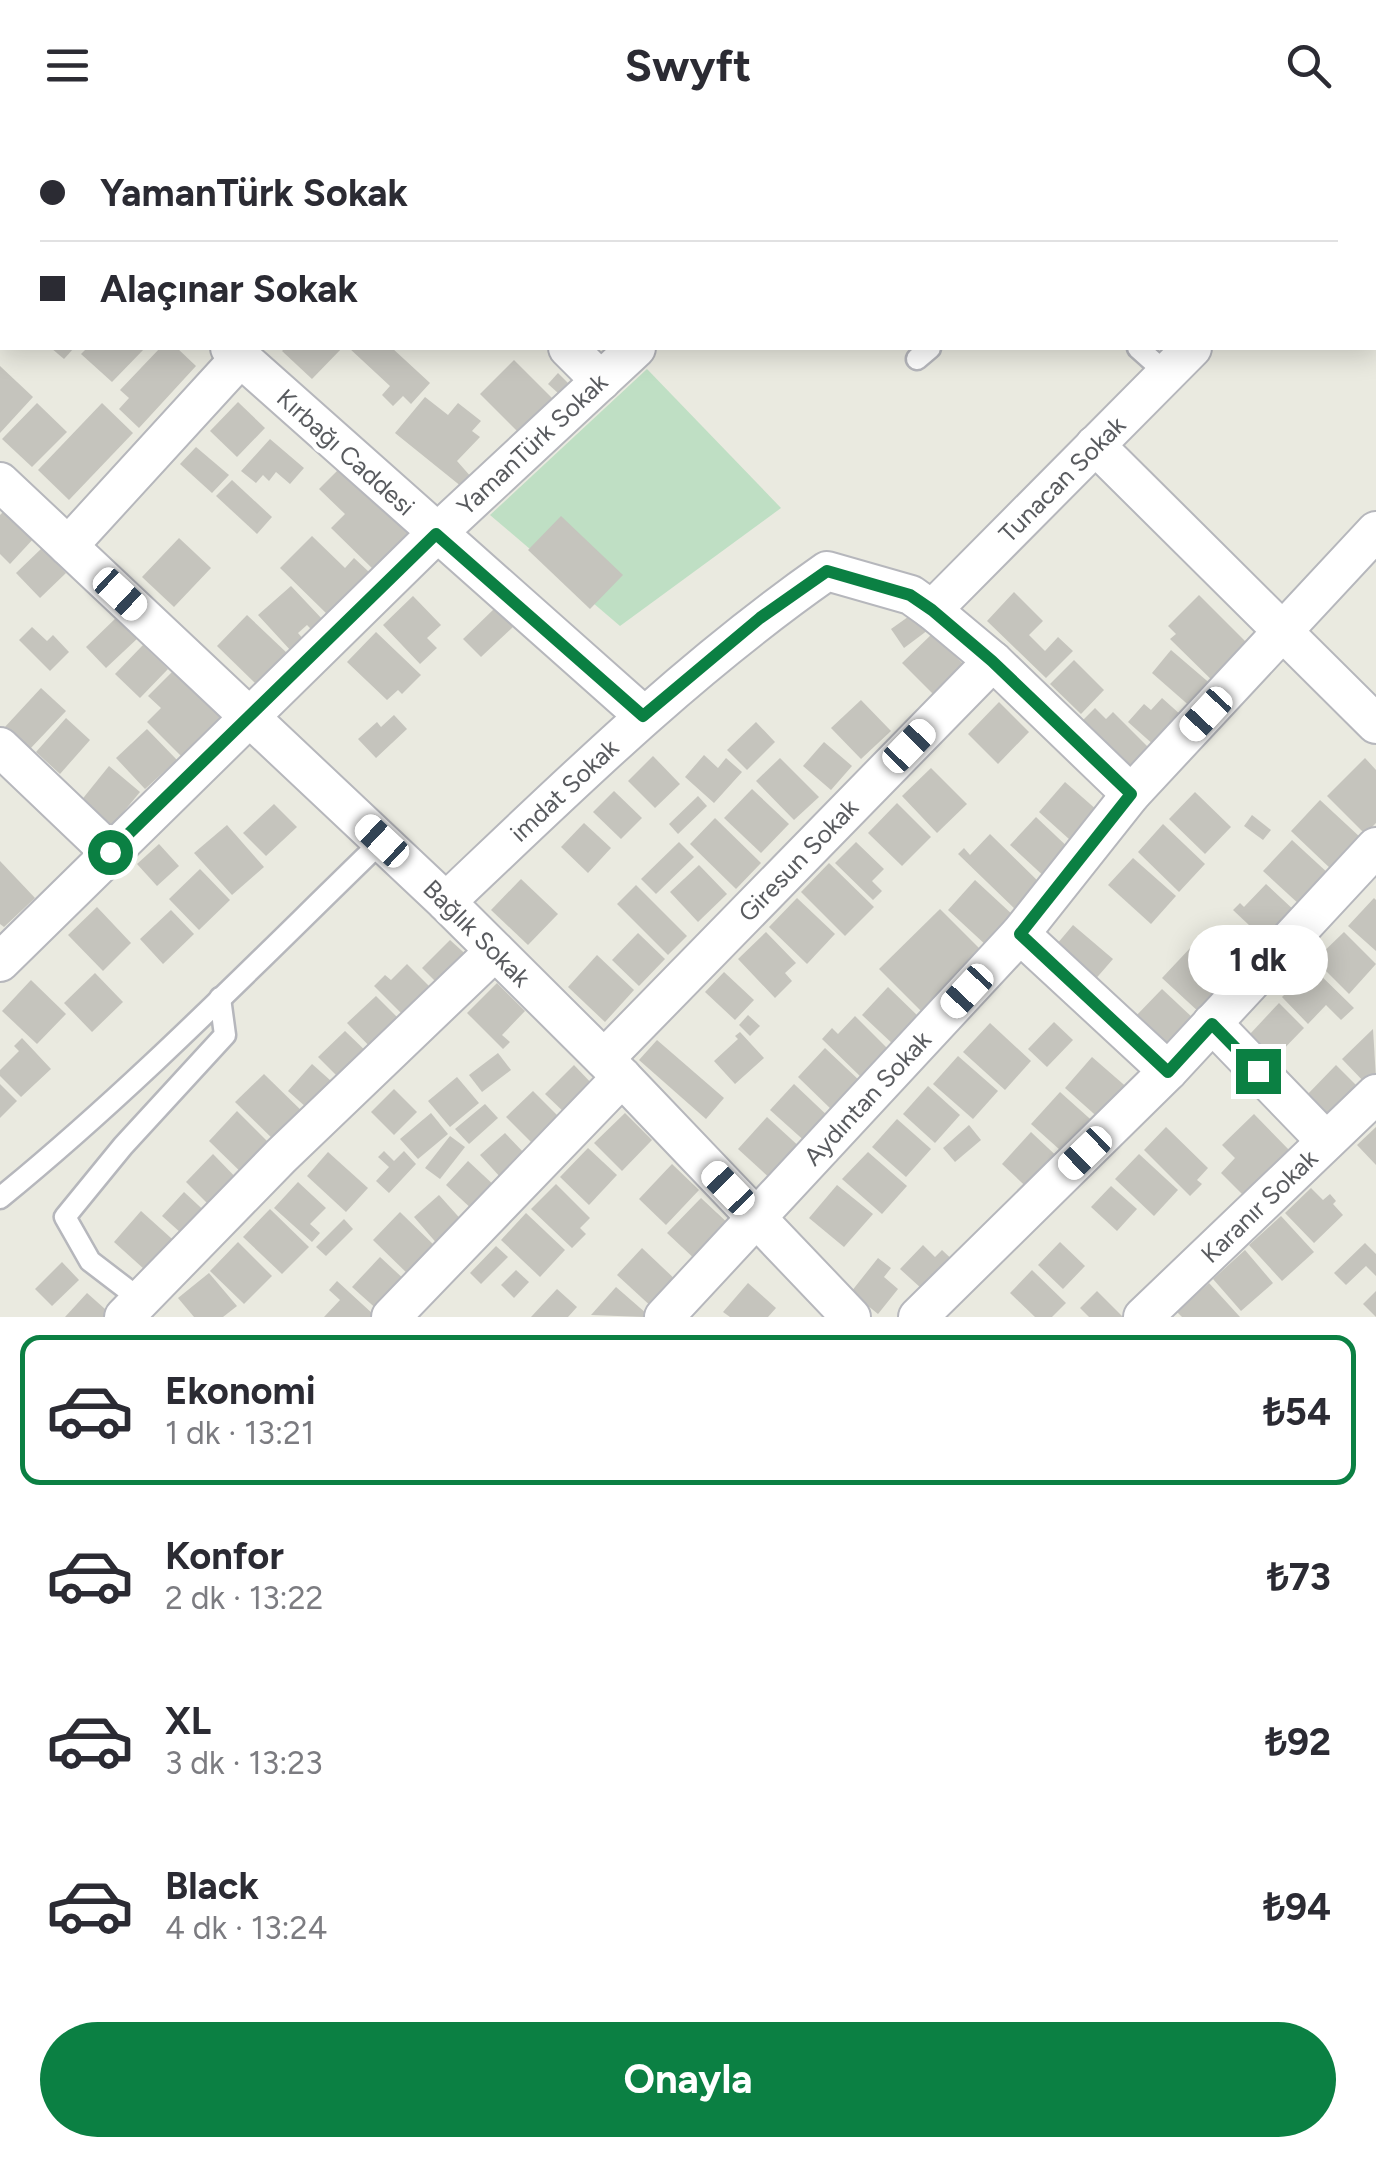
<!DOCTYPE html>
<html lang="tr">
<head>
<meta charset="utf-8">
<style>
  body { margin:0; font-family:Figtree,sans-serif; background:#f2f2f3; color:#2b2b33; height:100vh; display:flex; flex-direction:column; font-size:38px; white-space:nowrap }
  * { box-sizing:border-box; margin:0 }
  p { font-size:32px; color:#7c7c81 }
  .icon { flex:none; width:55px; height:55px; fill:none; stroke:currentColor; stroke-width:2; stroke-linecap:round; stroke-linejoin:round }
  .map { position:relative; height:1187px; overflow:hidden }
  .details { display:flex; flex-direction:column; background:#fff; flex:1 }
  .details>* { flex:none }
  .hud { position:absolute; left:0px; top:0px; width:1378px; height:220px; box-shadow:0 5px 25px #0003; display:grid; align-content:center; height:220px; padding:0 40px; background:#fff }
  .end { position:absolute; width:45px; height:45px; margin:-22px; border:12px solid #0b8043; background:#fff; box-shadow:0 0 0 5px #fff }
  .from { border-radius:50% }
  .bubble { position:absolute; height:70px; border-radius:35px; background:#fff; box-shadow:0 5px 25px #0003; font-size:32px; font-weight:700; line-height:70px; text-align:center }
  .car { position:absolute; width:30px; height:60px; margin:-30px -15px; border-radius:12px; box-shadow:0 0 8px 2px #0007; background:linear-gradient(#fff 24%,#345 0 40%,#fff 0 76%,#345 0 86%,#fff 0) }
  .hud b { display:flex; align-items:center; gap:35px; height:95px; font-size:38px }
  .hud b+b { border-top:2px solid #e1e1e2 }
  .hud i { width:25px; height:25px; background:#2b2b33 }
  ul { padding:18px 0 0; list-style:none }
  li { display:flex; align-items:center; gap:30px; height:150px; margin:0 20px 15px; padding:0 20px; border:5px solid transparent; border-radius:20px }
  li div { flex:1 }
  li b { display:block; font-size:38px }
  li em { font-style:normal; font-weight:700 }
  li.current { border-color:#0b8043 }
  li>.icon { width:90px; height:90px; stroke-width:1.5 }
  .button { display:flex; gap:20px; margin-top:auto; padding:20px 40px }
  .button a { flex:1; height:115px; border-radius:60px; background:#0b8043; color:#fff; font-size:40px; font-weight:700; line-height:115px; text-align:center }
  header { display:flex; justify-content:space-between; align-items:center; height:130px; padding:0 40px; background:#fff; font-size:45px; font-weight:700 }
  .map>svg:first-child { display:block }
</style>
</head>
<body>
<header><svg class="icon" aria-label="menu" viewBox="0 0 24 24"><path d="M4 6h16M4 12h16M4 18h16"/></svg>Swyft<svg class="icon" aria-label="search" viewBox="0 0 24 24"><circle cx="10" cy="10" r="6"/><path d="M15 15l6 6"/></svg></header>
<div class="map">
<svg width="1376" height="1187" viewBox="0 0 1376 1187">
  <rect width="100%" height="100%" fill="#eaeae0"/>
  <polygon fill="#bfdfc4" points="647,239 781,378 620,496 490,385"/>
  <g fill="#c5c4bd">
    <polygon points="51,218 74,218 64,229"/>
    <polygon points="87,218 145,218 112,252 81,224"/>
    <polygon points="160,218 177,218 196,236 139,298 119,279 129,268 120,260"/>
    <polygon points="285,218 342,218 312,249 282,221"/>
    <polygon points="349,218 392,218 430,253 411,274 403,266 393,276 382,265 390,256"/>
    <polygon points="514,230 554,270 520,304 480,264"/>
    <polygon points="0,236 33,267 0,303"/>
    <polygon points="558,243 568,253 558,263 548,254"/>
    <polygon points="425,267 448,285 458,273 481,291 472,301 480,307 457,331 472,348 462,357 395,303"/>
    <polygon points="238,272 265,298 237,327 210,301"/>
    <polygon points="37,273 67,302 32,337 2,309"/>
    <polygon points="102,273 133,303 69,370 38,340"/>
    <polygon points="270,309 304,338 290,354 276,342 269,351 263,345 256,353 241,341"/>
    <polygon points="196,317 229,345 212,363 180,334"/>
    <polygon points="341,337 411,404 375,441 331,398 345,384 319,359"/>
    <polygon points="232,350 272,387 257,404 216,366"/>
    <polygon points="5,380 35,407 10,434 0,424 0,385"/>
    <polygon points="561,386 623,445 590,479 528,420"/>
    <polygon points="312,406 345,438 354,428 369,442 327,484 280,438"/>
    <polygon points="179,408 211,438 174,477 142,447"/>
    <polygon points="42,418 66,443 40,468 16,443"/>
    <polygon points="291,456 323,490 312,500 307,495 298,503 304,510 292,522 258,485"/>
    <polygon points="1014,462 1043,491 1029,505 1045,521 1058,507 1073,521 1046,548 987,491"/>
    <polygon points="1199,465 1258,524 1222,560 1170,509 1176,504 1168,496"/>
    <polygon points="413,466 441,495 427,508 437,518 420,534 383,495"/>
    <polygon points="496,477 514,496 481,527 463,509"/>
    <polygon points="915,482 928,500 904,518 891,499"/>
    <polygon points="247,485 287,523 256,554 217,516"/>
    <polygon points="118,486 139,507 106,538 86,517"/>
    <polygon points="32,497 47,511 53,505 69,522 50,541 19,510"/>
    <polygon points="376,502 421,545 402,564 398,560 387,570 347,532"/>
    <polygon points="933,503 966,537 935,566 902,533"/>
    <polygon points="143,515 168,539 140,568 115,544"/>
    <polygon points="1171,520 1220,562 1200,585 1152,543"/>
    <polygon points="1074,530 1104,560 1081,584 1050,554"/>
    <polygon points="173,541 221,588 182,627 147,592 161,578 148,566"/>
    <polygon points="41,558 66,581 29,620 4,598"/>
    <polygon points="1162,568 1191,594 1164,624 1128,592 1144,574 1151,580"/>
    <polygon points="861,570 891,601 861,629 831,598"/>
    <polygon points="999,572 1029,602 998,634 968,604"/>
    <polygon points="1095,578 1106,589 1113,582 1160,629 1139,649 1082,591"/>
    <polygon points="394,585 407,599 376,628 358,609 377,592 381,597"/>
    <polygon points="66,588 90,610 60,644 36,622"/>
    <polygon points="756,592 775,612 747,640 727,620"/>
    <polygon points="147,599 177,630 145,659 116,628"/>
    <polygon points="824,612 852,636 831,660 803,636"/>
    <polygon points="704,625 718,638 726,628 742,642 714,673 685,647"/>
    <polygon points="653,626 680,654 655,678 628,651"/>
    <polygon points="780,628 819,667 794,690 756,651"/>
    <polygon points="1365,628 1376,640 1376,693 1365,704 1327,666"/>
    <polygon points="109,636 140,662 111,697 80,672"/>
    <polygon points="931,638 967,674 937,703 902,666"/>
    <polygon points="1065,652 1106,688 1079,718 1039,682"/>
    <polygon points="752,659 789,694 761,723 724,688"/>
    <polygon points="614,661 642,688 621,709 593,682"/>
    <polygon points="1195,662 1231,697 1205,724 1169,689"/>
    <polygon points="698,666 707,676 678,704 669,694"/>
    <polygon points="1320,670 1361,708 1332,740 1291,701"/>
    <polygon points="897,673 931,707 902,736 868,703"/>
    <polygon points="274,674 297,697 266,726 243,703"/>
    <polygon points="1252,685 1271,700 1263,710 1244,696"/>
    <polygon points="1036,687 1073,722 1048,750 1010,715"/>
    <polygon points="715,688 761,733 736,759 690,714"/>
    <polygon points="584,693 611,718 588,743 561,717"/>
    <polygon points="1163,694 1205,734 1179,762 1138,722"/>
    <polygon points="227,695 264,737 232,765 194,723"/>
    <polygon points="990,704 1042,755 1017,781 958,724 964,718 970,725"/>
    <polygon points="1292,710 1329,744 1300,775 1263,741"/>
    <polygon points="679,712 694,727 656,764 641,749"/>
    <polygon points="856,712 884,739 872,751 882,761 873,770 835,733"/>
    <polygon points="159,714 179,736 157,756 137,734"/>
    <polygon points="1133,728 1176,766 1151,794 1108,755"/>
    <polygon points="0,731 35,768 4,797 0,794"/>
    <polygon points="829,733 874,777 845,806 801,762"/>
    <polygon points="699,735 727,764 698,792 670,762"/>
    <polygon points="200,739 230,770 199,800 169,769"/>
    <polygon points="521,749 558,784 528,815 491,780"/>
    <polygon points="975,750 1014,786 987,816 948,780"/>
    <polygon points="1266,754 1296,782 1267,812 1233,780 1240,773 1244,777"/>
    <polygon points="636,755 687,806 668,825 617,774"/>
    <polygon points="797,768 835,804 807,834 769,797"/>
    <polygon points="1374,768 1376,770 1376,821 1348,796"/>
    <polygon points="97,777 131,813 103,841 68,805"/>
    <polygon points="940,779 985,824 925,885 879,839"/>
    <polygon points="171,780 194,804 163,834 140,809"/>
    <polygon points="1073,795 1113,829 1086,860 1046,827"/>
    <polygon points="766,802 796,833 785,843 792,851 775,868 738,829"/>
    <polygon points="1344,802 1376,834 1349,864 1315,830"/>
    <polygon points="638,803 665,829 639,856 612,830"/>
    <polygon points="1206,807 1241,838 1200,883 1162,848 1193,815 1196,817"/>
    <polygon points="450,810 472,830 443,859 422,838"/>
    <polygon points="597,825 634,860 605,892 568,857"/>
    <polygon points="407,834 435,862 407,889 374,856 385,845 391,850"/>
    <polygon points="1312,837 1354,878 1341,890 1326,875 1308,894 1282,867"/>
    <polygon points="724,842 754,870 735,890 705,862"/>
    <polygon points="95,843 123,872 92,902 64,873"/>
    <polygon points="31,850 66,884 37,914 2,881"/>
    <polygon points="497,853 525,881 502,905 510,912 503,919 467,883"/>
    <polygon points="888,857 921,889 895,916 862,885"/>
    <polygon points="1162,859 1194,889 1167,919 1134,888"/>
    <polygon points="376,866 404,894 375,922 347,893"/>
    <polygon points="1279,873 1304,898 1275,928 1250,904"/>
    <polygon points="748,885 760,896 750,906 739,895"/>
    <polygon points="855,886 891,922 864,950 822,909 832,898 838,904"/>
    <polygon points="1054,892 1073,910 1047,937 1028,919"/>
    <polygon points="990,893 1031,931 1005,960 963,922"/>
    <polygon points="1373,899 1376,948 1368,956 1342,929"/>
    <polygon points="345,901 372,927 345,954 318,927"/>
    <polygon points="740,902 764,928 735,954 714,931 738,909 735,906"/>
    <polygon points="22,908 51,939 21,967 0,946 0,940 19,921 14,916"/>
    <polygon points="657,910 724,968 706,989 639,930"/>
    <polygon points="825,918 862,953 834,982 798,947"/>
    <polygon points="498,923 511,940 482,962 469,945"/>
    <polygon points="958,926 998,961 973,989 933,954"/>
    <polygon points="1092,927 1130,960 1102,991 1065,958"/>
    <polygon points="312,934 340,959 316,986 288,961"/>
    <polygon points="574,935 594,956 566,984 545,964"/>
    <polygon points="1336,935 1363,962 1330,994 1304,968"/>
    <polygon points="264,944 310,989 281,1017 235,972"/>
    <polygon points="457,947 479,973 450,997 428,971"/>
    <polygon points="0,954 17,971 0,988"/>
    <polygon points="794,954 831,989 808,1014 770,980"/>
    <polygon points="928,956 960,985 935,1013 903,984"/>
    <polygon points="394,959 417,982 394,1005 371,982"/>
    <polygon points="533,961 562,990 535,1016 506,987"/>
    <polygon points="1060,962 1098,996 1069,1028 1031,994"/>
    <polygon points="485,974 498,988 469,1014 455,999"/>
    <polygon points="237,981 278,1022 250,1051 209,1011"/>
    <polygon points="431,983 448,1004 418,1029 400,1009"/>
    <polygon points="625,983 652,1010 622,1041 594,1013"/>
    <polygon points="1254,984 1290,1021 1244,1066 1221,1043 1235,1028 1222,1015"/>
    <polygon points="767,987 803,1020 773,1051 738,1019"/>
    <polygon points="897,989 931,1019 906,1047 872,1017"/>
    <polygon points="969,995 981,1010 955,1032 943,1018"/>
    <polygon points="1166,997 1208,1038 1197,1050 1202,1054 1190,1066 1144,1020"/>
    <polygon points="1376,997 1376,1035 1357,1015"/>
    <polygon points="1031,1002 1064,1033 1035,1065 1002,1034"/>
    <polygon points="505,1003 527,1026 502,1049 480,1025"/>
    <polygon points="450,1006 465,1017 440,1049 425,1038"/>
    <polygon points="588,1018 617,1045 589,1075 560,1047"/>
    <polygon points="384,1021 394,1031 404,1021 416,1034 389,1063 376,1051 389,1037 378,1027"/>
    <polygon points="328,1022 368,1058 346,1082 307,1046"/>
    <polygon points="868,1022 907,1056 882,1084 842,1049"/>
    <polygon points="213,1024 244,1056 217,1083 186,1052"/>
    <polygon points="1139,1024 1178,1060 1154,1086 1115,1049"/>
    <polygon points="468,1031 497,1058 475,1082 446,1055"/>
    <polygon points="672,1034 699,1060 666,1095 639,1069"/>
    <polygon points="298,1052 326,1078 310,1094 320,1103 312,1112 274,1078"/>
    <polygon points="556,1054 590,1088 580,1098 586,1104 572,1118 531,1079"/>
    <polygon points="837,1055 873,1084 844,1117 809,1088"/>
    <polygon points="1111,1056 1137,1079 1117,1101 1091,1077"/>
    <polygon points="1311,1058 1323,1070 1330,1064 1336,1071 1333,1074 1343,1085 1314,1113 1285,1083"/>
    <polygon points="184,1062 212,1088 190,1111 162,1086"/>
    <polygon points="439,1065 465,1094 439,1116 414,1087"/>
    <polygon points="701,1068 732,1097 698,1132 667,1103"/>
    <polygon points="270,1079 309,1117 282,1144 243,1107"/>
    <polygon points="141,1081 181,1117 154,1148 114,1112"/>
    <polygon points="400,1082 438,1119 411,1147 373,1110"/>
    <polygon points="526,1083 565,1120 540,1147 501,1110"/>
    <polygon points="1281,1086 1314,1122 1282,1151 1249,1115"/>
    <polygon points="344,1089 353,1099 326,1126 316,1117"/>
    <polygon points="238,1112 272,1146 244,1174 210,1141"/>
    <polygon points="1060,1112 1085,1136 1063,1159 1038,1135"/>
    <polygon points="1365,1113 1376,1124 1376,1146 1366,1136 1346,1155 1334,1143"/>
    <polygon points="923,1115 935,1127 942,1120 960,1137 932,1168 900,1139"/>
    <polygon points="496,1116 508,1127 481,1154 470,1143"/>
    <polygon points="642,1118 679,1153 654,1179 617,1145"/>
    <polygon points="1245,1120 1273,1153 1241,1181 1213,1149"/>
    <polygon points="380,1127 407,1152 380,1182 352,1157"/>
    <polygon points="878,1128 891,1138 884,1147 898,1159 878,1184 851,1162"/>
    <polygon points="62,1132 79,1150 52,1176 35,1159"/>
    <polygon points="516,1140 529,1152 514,1168 501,1155"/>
    <polygon points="1032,1140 1066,1173 1052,1187 1035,1187 1010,1163"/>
    <polygon points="209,1143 237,1176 223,1187 194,1187 178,1168"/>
    <polygon points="337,1151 374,1185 372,1187 324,1187 340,1170 329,1160"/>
    <polygon points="748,1153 776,1178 768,1187 730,1187 723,1182"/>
    <polygon points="1209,1153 1240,1187 1182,1187 1177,1182"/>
    <polygon points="616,1157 647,1184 644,1187 591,1185"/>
    <polygon points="557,1159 577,1177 568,1187 531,1187"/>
    <polygon points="1097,1161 1123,1187 1089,1187 1080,1178"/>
    <polygon points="1376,1161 1376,1187 1363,1174"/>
    <polygon points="87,1163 114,1187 65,1187"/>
  </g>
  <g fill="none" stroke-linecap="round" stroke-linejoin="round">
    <defs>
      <g id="service">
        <polyline points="1006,0 1009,2"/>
        <polyline points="1139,0 1140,2"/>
        <polyline points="1138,218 1166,243"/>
        <polyline points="917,229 930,218"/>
        <path d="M0 1068C135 958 257 832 382 711"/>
        <polyline points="141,1170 90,1131 65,1087 123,1016 225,905 220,868"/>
      </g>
      <g id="minor">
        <polyline points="348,0 350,2"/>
        <polyline points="601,2 603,0"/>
        <polyline points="861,2 864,0"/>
        <polyline points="0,9 2,12"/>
        <polyline points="230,218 643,585"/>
        <polyline points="568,218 601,251"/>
        <polyline points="1095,315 1376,594"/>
        <polyline points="0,352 446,772 622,947 851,1187"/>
        <polyline points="68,416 241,227"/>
        <polyline points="932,480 1192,218"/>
        <polyline points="0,617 110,722"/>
        <path d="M446 772C568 656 688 538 827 441L911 465 932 480 993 531 1131 664"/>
        <polyline points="1020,804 1168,941"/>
        <polyline points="0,832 436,404 636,218"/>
        <polyline points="1212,893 1326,1011"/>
        <polyline points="604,929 993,531"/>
        <polyline points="124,1187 281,1026 495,821"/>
        <polyline points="391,1187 622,947"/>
        <polyline points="664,1187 1020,804 1131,664 1376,401"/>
        <polyline points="918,1187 1168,941 1376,717"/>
        <polyline points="1143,1187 1376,964"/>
      </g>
      <polyline id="tertiary" points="1360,0 1361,2"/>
      <polyline id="secondary" points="1375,34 1376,34"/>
    </defs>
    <use href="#service" stroke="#b6b7bc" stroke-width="25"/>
    <use href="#minor" stroke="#b6b7bc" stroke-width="42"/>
    <use href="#tertiary" stroke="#b6b7bc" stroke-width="52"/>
    <use href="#secondary" stroke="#b6b8bd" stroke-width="60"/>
    <use href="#service" stroke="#fff" stroke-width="20"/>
    <use href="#minor" stroke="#fff" stroke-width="38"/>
    <use href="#tertiary" stroke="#fff" stroke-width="48"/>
    <use href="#secondary" stroke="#fff" stroke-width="55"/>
  </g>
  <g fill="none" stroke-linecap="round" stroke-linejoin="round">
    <polyline stroke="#0b8043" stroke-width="12" points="110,722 436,404 643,586 760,488 827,441 910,465 932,480 992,531 1131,664 1020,804 1168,942 1212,894 1258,941"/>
  </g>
  <g text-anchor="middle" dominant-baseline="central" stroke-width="10" stroke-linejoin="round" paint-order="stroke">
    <g font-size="25" fill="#595b5f" stroke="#fff">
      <text transform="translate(532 314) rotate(-43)">YamanTürk Sokak</text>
      <text transform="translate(346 322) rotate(42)">Kırbağı Caddesi</text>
      <text transform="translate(1062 349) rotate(-45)">Tunacan Sokak</text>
      <text transform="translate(564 660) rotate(-43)">imdat Sokak</text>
      <text transform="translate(798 730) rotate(-46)">Giresun Sokak</text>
      <text transform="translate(477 803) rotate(45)">Bağlık Sokak</text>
      <text transform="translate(867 968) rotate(-47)">Aydıntan Sokak</text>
      <text transform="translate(1259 1076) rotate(-44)">Karanır Sokak</text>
    </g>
  </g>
</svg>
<i class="end from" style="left:110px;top:722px"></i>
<i class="end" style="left:1258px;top:941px"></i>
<div class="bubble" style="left:1188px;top:795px;width:140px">1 dk</div>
<i class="car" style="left:120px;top:464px;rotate:133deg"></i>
<i class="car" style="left:1206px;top:584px;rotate:223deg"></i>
<i class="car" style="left:909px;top:616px;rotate:44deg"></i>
<i class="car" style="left:382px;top:711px;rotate:313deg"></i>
<i class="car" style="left:967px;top:861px;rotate:223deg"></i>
<i class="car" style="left:1085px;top:1023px;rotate:226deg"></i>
<i class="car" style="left:728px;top:1058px;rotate:316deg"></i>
<div class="hud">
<b><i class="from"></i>YamanTürk Sokak</b>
<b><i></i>Alaçınar Sokak</b>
</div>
</div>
<section class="details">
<ul>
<li class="current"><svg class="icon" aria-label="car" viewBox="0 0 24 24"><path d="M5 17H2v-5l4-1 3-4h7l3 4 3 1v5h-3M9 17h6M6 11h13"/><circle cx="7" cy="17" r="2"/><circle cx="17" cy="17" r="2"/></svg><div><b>Ekonomi</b><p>1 dk · 13:21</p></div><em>₺54</em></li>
<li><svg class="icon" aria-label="car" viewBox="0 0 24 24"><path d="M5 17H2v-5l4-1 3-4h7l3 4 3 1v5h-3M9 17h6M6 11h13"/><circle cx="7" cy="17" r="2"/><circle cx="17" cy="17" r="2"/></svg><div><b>Konfor</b><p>2 dk · 13:22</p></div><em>₺73</em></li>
<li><svg class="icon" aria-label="car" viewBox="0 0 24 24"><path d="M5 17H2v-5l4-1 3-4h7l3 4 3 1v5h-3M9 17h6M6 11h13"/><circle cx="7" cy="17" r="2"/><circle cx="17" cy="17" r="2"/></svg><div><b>XL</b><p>3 dk · 13:23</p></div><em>₺92</em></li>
<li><svg class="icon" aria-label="car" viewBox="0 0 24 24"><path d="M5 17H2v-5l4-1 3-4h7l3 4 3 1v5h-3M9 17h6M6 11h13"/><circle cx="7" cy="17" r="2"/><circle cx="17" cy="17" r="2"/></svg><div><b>Black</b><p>4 dk · 13:24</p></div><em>₺94</em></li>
</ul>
<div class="button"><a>Onayla</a></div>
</section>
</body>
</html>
